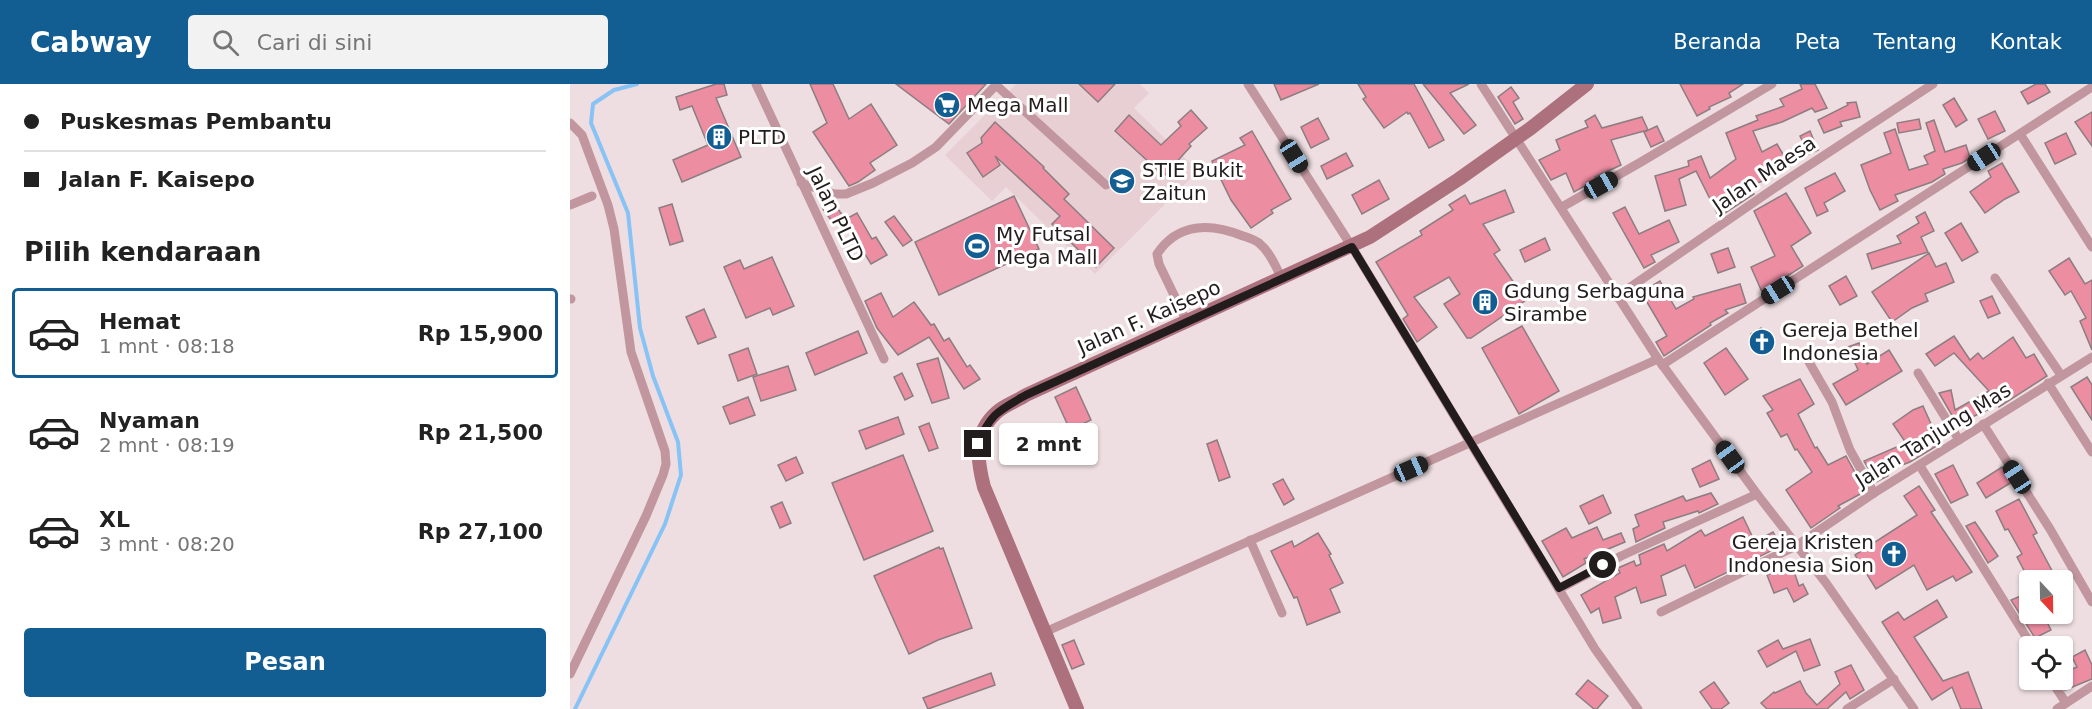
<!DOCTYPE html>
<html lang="id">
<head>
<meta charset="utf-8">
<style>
  body { margin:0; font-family:"DejaVu Sans",sans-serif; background:#f2f2f2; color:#222; height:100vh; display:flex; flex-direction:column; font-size:22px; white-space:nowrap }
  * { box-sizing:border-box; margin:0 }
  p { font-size:20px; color:#767676 }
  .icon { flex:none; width:33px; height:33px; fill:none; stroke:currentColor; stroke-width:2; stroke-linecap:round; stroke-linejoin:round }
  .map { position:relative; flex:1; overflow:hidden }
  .sheet { display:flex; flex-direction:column; background:#fff; width:570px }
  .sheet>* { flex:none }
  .guide { display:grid; align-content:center; height:132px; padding:0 24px; background:#fff }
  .needle { width:39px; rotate:158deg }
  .fabs { position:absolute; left:1449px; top:486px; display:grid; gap:12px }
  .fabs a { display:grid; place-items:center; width:54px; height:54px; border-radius:6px; background:#fff; box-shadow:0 2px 4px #0004; font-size:30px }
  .end { position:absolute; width:27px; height:27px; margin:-14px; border:8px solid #221c1d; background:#fff; box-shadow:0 0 0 3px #fff }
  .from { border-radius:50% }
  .bubble { position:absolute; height:42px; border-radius:6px; background:#fff; box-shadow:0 2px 4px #0004; font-size:20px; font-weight:700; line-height:42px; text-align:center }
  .car { position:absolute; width:18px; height:36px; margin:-18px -9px; border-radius:8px; box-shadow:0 0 4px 2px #0007; background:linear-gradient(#222 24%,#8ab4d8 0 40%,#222 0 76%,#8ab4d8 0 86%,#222 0) }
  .guide b { display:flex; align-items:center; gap:21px; height:57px; font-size:22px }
  .guide b+b { border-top:2px solid #e0e0e0 }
  .guide i { width:15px; height:15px; background:#222 }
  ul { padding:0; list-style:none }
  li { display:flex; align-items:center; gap:18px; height:90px; margin:0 12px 9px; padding:0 12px; border:3px solid transparent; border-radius:6px }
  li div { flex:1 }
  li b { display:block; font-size:22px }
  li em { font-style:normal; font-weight:700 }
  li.selected { border-color:#125d91 }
  li>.icon { width:54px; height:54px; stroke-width:1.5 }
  h2 { padding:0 24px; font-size:27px; line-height:72px }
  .button { display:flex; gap:12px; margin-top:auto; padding:12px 24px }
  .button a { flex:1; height:69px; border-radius:6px; background:#125d91; color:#fff; font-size:24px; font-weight:700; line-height:69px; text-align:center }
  header { display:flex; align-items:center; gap:36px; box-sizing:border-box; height:84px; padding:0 30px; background:#125d91; color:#fff }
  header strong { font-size:28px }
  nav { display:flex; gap:33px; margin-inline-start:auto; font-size:21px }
  .search { width:420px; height:54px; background:#f2f2f2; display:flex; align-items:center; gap:15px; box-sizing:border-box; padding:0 21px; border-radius:6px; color:#767676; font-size:22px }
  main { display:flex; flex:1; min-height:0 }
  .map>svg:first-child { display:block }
</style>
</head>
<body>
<header>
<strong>Cabway</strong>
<div class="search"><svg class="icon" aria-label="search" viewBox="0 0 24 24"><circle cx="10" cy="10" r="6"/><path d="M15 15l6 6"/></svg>Cari di sini</div>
<nav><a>Beranda</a><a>Peta</a><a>Tentang</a><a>Kontak</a></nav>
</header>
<main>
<section class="sheet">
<div class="guide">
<b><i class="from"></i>Puskesmas Pembantu</b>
<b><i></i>Jalan F. Kaisepo</b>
</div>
<h2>Pilih kendaraan</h2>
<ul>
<li class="selected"><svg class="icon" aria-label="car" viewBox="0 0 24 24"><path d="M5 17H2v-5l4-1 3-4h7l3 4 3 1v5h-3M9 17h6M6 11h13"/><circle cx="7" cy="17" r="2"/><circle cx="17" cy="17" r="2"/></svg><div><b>Hemat</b><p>1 mnt · 08:18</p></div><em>Rp 15,900</em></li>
<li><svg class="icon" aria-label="car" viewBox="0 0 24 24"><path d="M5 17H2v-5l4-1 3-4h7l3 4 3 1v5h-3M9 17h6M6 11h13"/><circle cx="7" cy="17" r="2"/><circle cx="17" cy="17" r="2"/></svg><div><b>Nyaman</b><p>2 mnt · 08:19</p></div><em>Rp 21,500</em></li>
<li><svg class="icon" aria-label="car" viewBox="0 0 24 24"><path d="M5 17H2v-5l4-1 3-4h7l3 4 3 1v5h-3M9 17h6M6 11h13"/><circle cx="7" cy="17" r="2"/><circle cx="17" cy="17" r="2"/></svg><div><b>XL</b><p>3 mnt · 08:20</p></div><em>Rp 27,100</em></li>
</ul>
<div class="button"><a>Pesan</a></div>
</section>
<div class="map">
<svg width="1522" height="625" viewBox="0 0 1522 625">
  <rect width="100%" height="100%" fill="#eedee1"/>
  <path fill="#e8cfd3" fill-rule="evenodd" d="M446 0H570L579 9 564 24 628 87 525 190 436 103 422 117 375 71ZM559 32 608 77 594 92 545 47ZM425 39 457 100 409 56ZM500 122 526 183 482 140Z"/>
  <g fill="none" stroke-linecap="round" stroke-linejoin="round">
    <polyline stroke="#88c3f6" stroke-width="4" points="5,625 95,440 111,391 108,358 83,292 70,244 58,129 21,39 23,20 44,6 67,0"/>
  </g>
  <g fill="#ec8da2" stroke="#8c7d80" stroke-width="1.5">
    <polygon points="146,0 154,0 157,11 146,14 171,73 112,98 103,76 138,61 122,22 110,26 106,13"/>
    <polygon points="240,0 263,0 279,35 301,20 327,61 300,79 305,86 288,98 279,102 243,48 257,39"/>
    <polygon points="326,0 416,0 379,40"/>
    <polygon points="509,0 545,0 528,18"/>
    <polygon points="704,0 749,0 711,16"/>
    <polygon points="788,0 844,0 874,56 859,64 840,29 838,30 837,28 814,44 793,15 796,13"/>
    <polygon points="853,0 899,0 880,9 906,41 894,50"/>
    <polygon points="1110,0 1173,0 1159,9 1161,13 1139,23 1140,25 1127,32"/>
    <polygon points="1230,0 1245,0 1257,24 1245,28 1242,24 1212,38 1183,47 1192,68 1207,60 1220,82 1196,96 1178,102 1184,110 1149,133 1126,87 1109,95 1116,121 1095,127 1085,92 1119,82 1118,77 1131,72 1140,94 1166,75 1156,49 1188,36 1186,32 1214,22 1210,15 1232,5"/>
    <polygon points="1466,0 1475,0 1480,8 1458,20 1451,8"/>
    <polygon points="941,3 949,14 943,18 953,35 945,40 928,13"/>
    <polygon points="1384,14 1397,36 1386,43 1373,21"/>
    <polygon points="1286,18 1290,33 1270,38 1272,42 1254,49 1248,36 1278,21 1277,19"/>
    <polygon points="621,26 637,44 619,60 621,62 594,92 545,47 559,31 591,61 611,42 608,38"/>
    <polygon points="1425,27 1435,47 1418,55 1408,35"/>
    <polygon points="1522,28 1522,62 1505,38"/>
    <polygon points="1025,31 1032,44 1072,33 1078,46 1041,56 1051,81 1025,93 1026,96 1004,108 996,89 981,96 969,76 990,66 986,56 1018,43 1015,37"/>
    <polygon points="748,34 759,55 741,64 731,43"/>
    <polygon points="1349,35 1351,45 1329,49 1327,39"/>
    <polygon points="1364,36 1375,68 1396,61 1400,74 1392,79 1373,85 1375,90 1362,98 1325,111 1328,117 1310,126 1300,106 1291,81 1321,69 1314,49 1325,45 1339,86 1358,80 1354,72 1365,67 1356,39"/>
    <polygon points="425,38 474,83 473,84 499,110 494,115 544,164 526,183 482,140 490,132 425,72 430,81 413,93 397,69 412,59 411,54"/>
    <polygon points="1087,42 1094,57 1081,63 1074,48"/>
    <polygon points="682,47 721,115 701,126 703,129 681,144 661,116 642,77 675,61 670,54"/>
    <polygon points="1240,47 1248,66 1239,70 1230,52"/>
    <polygon points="1496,49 1506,70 1485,80 1475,59"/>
    <polygon points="776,69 783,82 757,95 751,82"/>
    <polygon points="1432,79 1449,108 1435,115 1415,129 1400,108 1421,93 1418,87"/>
    <polygon points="1265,89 1275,107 1254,119 1258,127 1247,132 1235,104"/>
    <polygon points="809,96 819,115 792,130 782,111"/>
    <polygon points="935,106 944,128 913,140 930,166 924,170 956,216 901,254 897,254 874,220 890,210 879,193 844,213 867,243 847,258 833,235 838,231 806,178 852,151 850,147 883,126 879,121 895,111 900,120"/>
    <polygon points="1216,109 1241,149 1221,162 1233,182 1192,208 1181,183 1205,172 1184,127"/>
    <polygon points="444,112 469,165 369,211 345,158"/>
    <polygon points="263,118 273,132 263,139 253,125"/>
    <polygon points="102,120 113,157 100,161 89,124"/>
    <polygon points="1055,123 1069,150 1099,136 1109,158 1081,171 1085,178 1074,184 1043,129"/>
    <polygon points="1355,128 1364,147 1351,153 1358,168 1302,185 1297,170 1331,159 1327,152 1349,139 1346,133"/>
    <polygon points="287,129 302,155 306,153 317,171 301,180 274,136"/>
    <polygon points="324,132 342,156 333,162 315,138"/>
    <polygon points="1391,139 1408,168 1392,177 1375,149"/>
    <polygon points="975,154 980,166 955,178 950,166"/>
    <polygon points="1158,164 1165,183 1148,189 1141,170"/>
    <polygon points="1359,169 1366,183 1376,179 1384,198 1355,210 1358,217 1342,224 1322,238 1302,208"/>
    <polygon points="202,173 224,222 203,231 200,224 176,234 154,183 170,176 174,185"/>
    <polygon points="1499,174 1515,200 1522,196 1522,266 1510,237 1516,234 1501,207 1495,211 1479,187"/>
    <polygon points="1276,192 1287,212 1270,221 1259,202"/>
    <polygon points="1090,197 1106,225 1124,215 1123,213 1170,200 1176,219 1155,226 1158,229 1140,239 1141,241 1094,272 1086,258 1097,252 1071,208"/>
    <polygon points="311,209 323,233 344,218 361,241 364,240 374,257 379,254 397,283 400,281 410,295 394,305 359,253 328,271 307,244 295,217"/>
    <polygon points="1422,212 1430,229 1418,234 1410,217"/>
    <polygon points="134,225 146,253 128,260 116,233"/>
    <polygon points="952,242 989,307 949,330 912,264"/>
    <polygon points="1191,244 1203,265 1193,271 1181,250"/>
    <polygon points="288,247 297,269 245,291 236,269"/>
    <polygon points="1384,252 1400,276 1408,269 1413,275 1443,253 1456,274 1464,270 1477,292 1429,323 1428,321 1387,340 1369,309 1381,306 1385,326 1419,307 1384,269 1365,282 1356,270"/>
    <polygon points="1289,259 1297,280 1319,266 1332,287 1276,321 1263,300 1288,286 1278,263"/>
    <polygon points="178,264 187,290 168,297 159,271"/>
    <polygon points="1156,264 1178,295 1155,311 1134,279"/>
    <polygon points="368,274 379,314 362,319 347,280"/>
    <polygon points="218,282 226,306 191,317 183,293"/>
    <polygon points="332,289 343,312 335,316 324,293"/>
    <polygon points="1517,293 1522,301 1522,336 1501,303"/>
    <polygon points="1230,295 1244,320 1228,330 1245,364 1247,363 1258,381 1276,372 1294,405 1294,408 1268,422 1270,424 1241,444 1216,406 1242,388 1227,365 1225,366 1217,350 1211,353 1197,329 1203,326 1193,312"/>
    <polygon points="506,303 521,336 500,346 485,313"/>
    <polygon points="178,313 185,331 160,340 153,323"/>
    <polygon points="1353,322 1370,360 1340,378 1316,387 1318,392 1306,398 1294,377 1336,359 1323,340 1343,326"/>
    <polygon points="328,333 334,350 296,365 289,347"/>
    <polygon points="359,339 368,364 359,367 349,343"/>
    <polygon points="647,356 660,393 649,397 637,360"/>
    <polygon points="333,371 363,447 294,476 262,399"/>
    <polygon points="226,373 233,389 216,397 208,381"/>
    <polygon points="1140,376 1149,395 1130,403 1122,385"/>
    <polygon points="1383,381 1398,411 1381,419 1365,390"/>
    <polygon points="1432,383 1442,398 1416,414 1407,399"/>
    <polygon points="713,395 724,415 714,421 703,400"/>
    <polygon points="1349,402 1365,426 1361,428 1402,488 1386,497 1383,492 1357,506 1344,481 1306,505 1285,471 1347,431 1334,412"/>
    <polygon points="1141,409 1148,420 1129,429 1128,427 1093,438 1095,444 1066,458 1063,445 1069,442 1065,431 1113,412 1116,417"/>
    <polygon points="1033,411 1041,429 1019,440 1010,422"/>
    <polygon points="1449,415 1467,449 1463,451 1487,496 1459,496 1447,473 1452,470 1438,445 1435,446 1426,427"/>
    <polygon points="212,418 221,439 210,444 201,423"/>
    <polygon points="1173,433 1185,458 1203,448 1211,462 1125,504 1115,481 1091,492 1096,511 1071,519 1066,503 1045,513 1051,534 1033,539 1029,524 1021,529 1011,511 1050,489 1048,484 1064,477 1066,482 1071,480 1069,471 1094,460 1097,467 1131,446 1135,452"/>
    <polygon points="1405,438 1428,472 1418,479 1396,442"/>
    <polygon points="1027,443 1033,456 1051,449 1055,458 1014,475 1016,479 993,493 972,457 996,444 1002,454"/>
    <polygon points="748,449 761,470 759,471 773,499 760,505 770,528 737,541 727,513 724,514 701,467 722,457 724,463"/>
    <polygon points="369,463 370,465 373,464 402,544 368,556 339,570 304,492"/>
    <polygon points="1222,482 1229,502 1233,500 1238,510 1224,518 1217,504 1204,509 1197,491"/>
    <polygon points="1460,508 1460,530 1473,530 1481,546 1465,554 1441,516"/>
    <polygon points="1367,516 1377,533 1344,553 1373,597 1398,588 1412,625 1391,625 1382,603 1362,616 1312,538 1328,528 1334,536"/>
    <polygon points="1240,555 1250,581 1234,587 1226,567 1197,583 1188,567 1208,556 1213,565"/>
    <polygon points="504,556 514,580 502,585 492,561"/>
    <polygon points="1515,566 1522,581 1522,595 1495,606 1489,596 1492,596 1492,589 1507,583 1502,573"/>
    <polygon points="1281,581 1294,606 1280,615 1276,608 1257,625 1197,625 1191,619 1204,608 1205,609 1230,597 1236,609 1247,621 1270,600 1265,588"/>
    <polygon points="421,589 425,601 358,625 353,614"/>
    <polygon points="1018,596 1038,612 1027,625 1024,625 1006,610"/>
    <polygon points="1144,598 1159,619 1151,625 1142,625 1130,608"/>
  </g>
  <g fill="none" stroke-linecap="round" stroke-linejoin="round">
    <g stroke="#c1969e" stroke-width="9">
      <polyline points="186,0 314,275"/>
      <polyline points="678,0 782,163 1025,565 1068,625"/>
      <polyline points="911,0 1088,275 1187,410 1256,499 1344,625"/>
      <polyline points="426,1 536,101"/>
      <polyline points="0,39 12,51 38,121 44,145 61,268 95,367 96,380 93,391 76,432 0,590"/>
      <polyline points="1450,50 1522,163"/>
      <polyline points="231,99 264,110 276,110 303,99 342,79 366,63 427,0"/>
      <polyline points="0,121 22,112"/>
      <polyline points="992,123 1071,78 1202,0"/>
      <polyline points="1425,194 1491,291"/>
      <polyline points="1046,213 1212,99 1363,0"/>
      <polyline points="0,215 1,215"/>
      <path d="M617 238 589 180 587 170C608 138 641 139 673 152 679 154 686 156 690 160 700 168 706 183 712 195"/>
      <polyline points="1239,278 1262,318 1280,366 1304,409"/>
      <polyline points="1092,281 1522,3"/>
      <polyline points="1348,289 1389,356"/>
      <polyline points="1478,299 1522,368"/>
      <polyline points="1413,340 1480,445 1522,518"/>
      <polyline points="1350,382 1462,562"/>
      <polyline points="680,456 712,529"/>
      <polyline points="989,505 1051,472 1187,410"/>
      <polyline points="1091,528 1226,462 1304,409 1522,273"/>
      <polyline points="475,548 1088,275"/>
      <polyline points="1481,596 1496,619"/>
      <polyline points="1277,625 1324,595"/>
      <polyline points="1487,625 1522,602"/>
    </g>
    <path stroke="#ad707d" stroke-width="14" d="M507 625 414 403C407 376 403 349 427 328 435 321 447 317 456 311L800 153 889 95 961 44 1017 0"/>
  </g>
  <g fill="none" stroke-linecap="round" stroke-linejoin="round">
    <path stroke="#221c1d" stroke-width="8" d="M408 360C420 330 428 327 456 311L782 163 989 504 1033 481"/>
  </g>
  <defs>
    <symbol id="supermarket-disc" viewBox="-11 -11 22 22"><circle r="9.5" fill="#125d91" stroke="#fff"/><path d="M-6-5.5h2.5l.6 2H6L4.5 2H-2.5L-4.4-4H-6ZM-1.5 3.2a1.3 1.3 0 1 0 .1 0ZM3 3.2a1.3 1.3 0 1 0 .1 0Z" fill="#fff"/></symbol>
    <symbol id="building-disc" viewBox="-11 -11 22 22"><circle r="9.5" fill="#125d91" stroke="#fff"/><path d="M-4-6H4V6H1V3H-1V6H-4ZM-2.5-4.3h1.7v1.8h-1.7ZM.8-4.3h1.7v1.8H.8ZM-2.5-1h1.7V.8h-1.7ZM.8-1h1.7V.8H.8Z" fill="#fff"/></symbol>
    <symbol id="university-disc" viewBox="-11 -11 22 22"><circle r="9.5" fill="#125d91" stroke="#fff"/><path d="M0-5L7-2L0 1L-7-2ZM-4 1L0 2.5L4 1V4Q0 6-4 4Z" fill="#fff"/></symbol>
    <symbol id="stadium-disc" viewBox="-11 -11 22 22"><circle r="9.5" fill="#125d91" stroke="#fff"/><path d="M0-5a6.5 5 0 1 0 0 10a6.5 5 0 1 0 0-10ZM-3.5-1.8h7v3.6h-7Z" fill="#fff"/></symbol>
    <symbol id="church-disc" viewBox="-11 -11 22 22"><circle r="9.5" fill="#125d91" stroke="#fff"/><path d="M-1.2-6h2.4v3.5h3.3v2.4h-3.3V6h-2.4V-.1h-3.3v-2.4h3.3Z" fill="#fff"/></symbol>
  </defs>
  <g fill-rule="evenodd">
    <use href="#supermarket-disc" x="362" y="6" width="30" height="30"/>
    <use href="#building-disc" x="134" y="38" width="30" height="30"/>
    <use href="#university-disc" x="537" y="82" width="30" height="30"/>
    <use href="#stadium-disc" x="392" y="147" width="30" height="30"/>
    <use href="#building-disc" x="900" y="203" width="30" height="30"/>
    <use href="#church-disc" x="1177" y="243" width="30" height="30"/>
    <use href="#church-disc" x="1309" y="455" width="30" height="30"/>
  </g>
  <g text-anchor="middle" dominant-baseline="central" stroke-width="6" stroke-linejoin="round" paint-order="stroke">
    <g font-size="20" fill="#221c1d" stroke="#fff" text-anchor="start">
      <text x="397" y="21">Mega Mall</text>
      <text x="168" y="53">PLTD</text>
      <text x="572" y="86">STIE Bukit<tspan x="572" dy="23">Zaitun</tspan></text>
      <text x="426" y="150">My Futsal<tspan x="426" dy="23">Mega Mall</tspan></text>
      <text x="934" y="207">Gdung Serbaguna<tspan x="934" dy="23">Sirambe</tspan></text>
      <text x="1212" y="246">Gereja Bethel<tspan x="1212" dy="23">Indonesia</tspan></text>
      <text x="1304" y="458" text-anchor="end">Gereja Kristen<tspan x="1304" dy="23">Indonesia Sion</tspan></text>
    </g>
    <g font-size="20" fill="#221c1d" stroke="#fff">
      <text transform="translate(1194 90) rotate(-34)">Jalan Maesa</text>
      <text transform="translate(266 130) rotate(64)">Jalan PLTD</text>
      <text transform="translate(579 233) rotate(-24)">Jalan F. Kaisepo</text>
      <text transform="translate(1363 351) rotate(-32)">Jalan Tanjung Mas</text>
    </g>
  </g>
</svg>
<div class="fabs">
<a><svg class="needle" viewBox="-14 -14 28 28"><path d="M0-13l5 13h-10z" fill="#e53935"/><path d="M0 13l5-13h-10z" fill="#767676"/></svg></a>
<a><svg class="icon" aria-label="locate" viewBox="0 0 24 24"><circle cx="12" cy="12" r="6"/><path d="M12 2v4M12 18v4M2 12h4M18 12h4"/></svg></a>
</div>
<i class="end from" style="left:1033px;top:481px"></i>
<i class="end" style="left:408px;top:360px"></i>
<div class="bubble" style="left:429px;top:339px;width:99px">2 mnt</div>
<i class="car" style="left:724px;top:72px;rotate:148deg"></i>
<i class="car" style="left:1414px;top:73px;rotate:237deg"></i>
<i class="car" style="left:1031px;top:101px;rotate:61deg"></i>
<i class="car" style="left:1208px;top:206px;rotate:238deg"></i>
<i class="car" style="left:1160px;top:373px;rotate:324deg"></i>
<i class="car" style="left:841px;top:385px;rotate:66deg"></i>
<i class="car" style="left:1447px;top:393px;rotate:327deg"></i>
</div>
</main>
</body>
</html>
